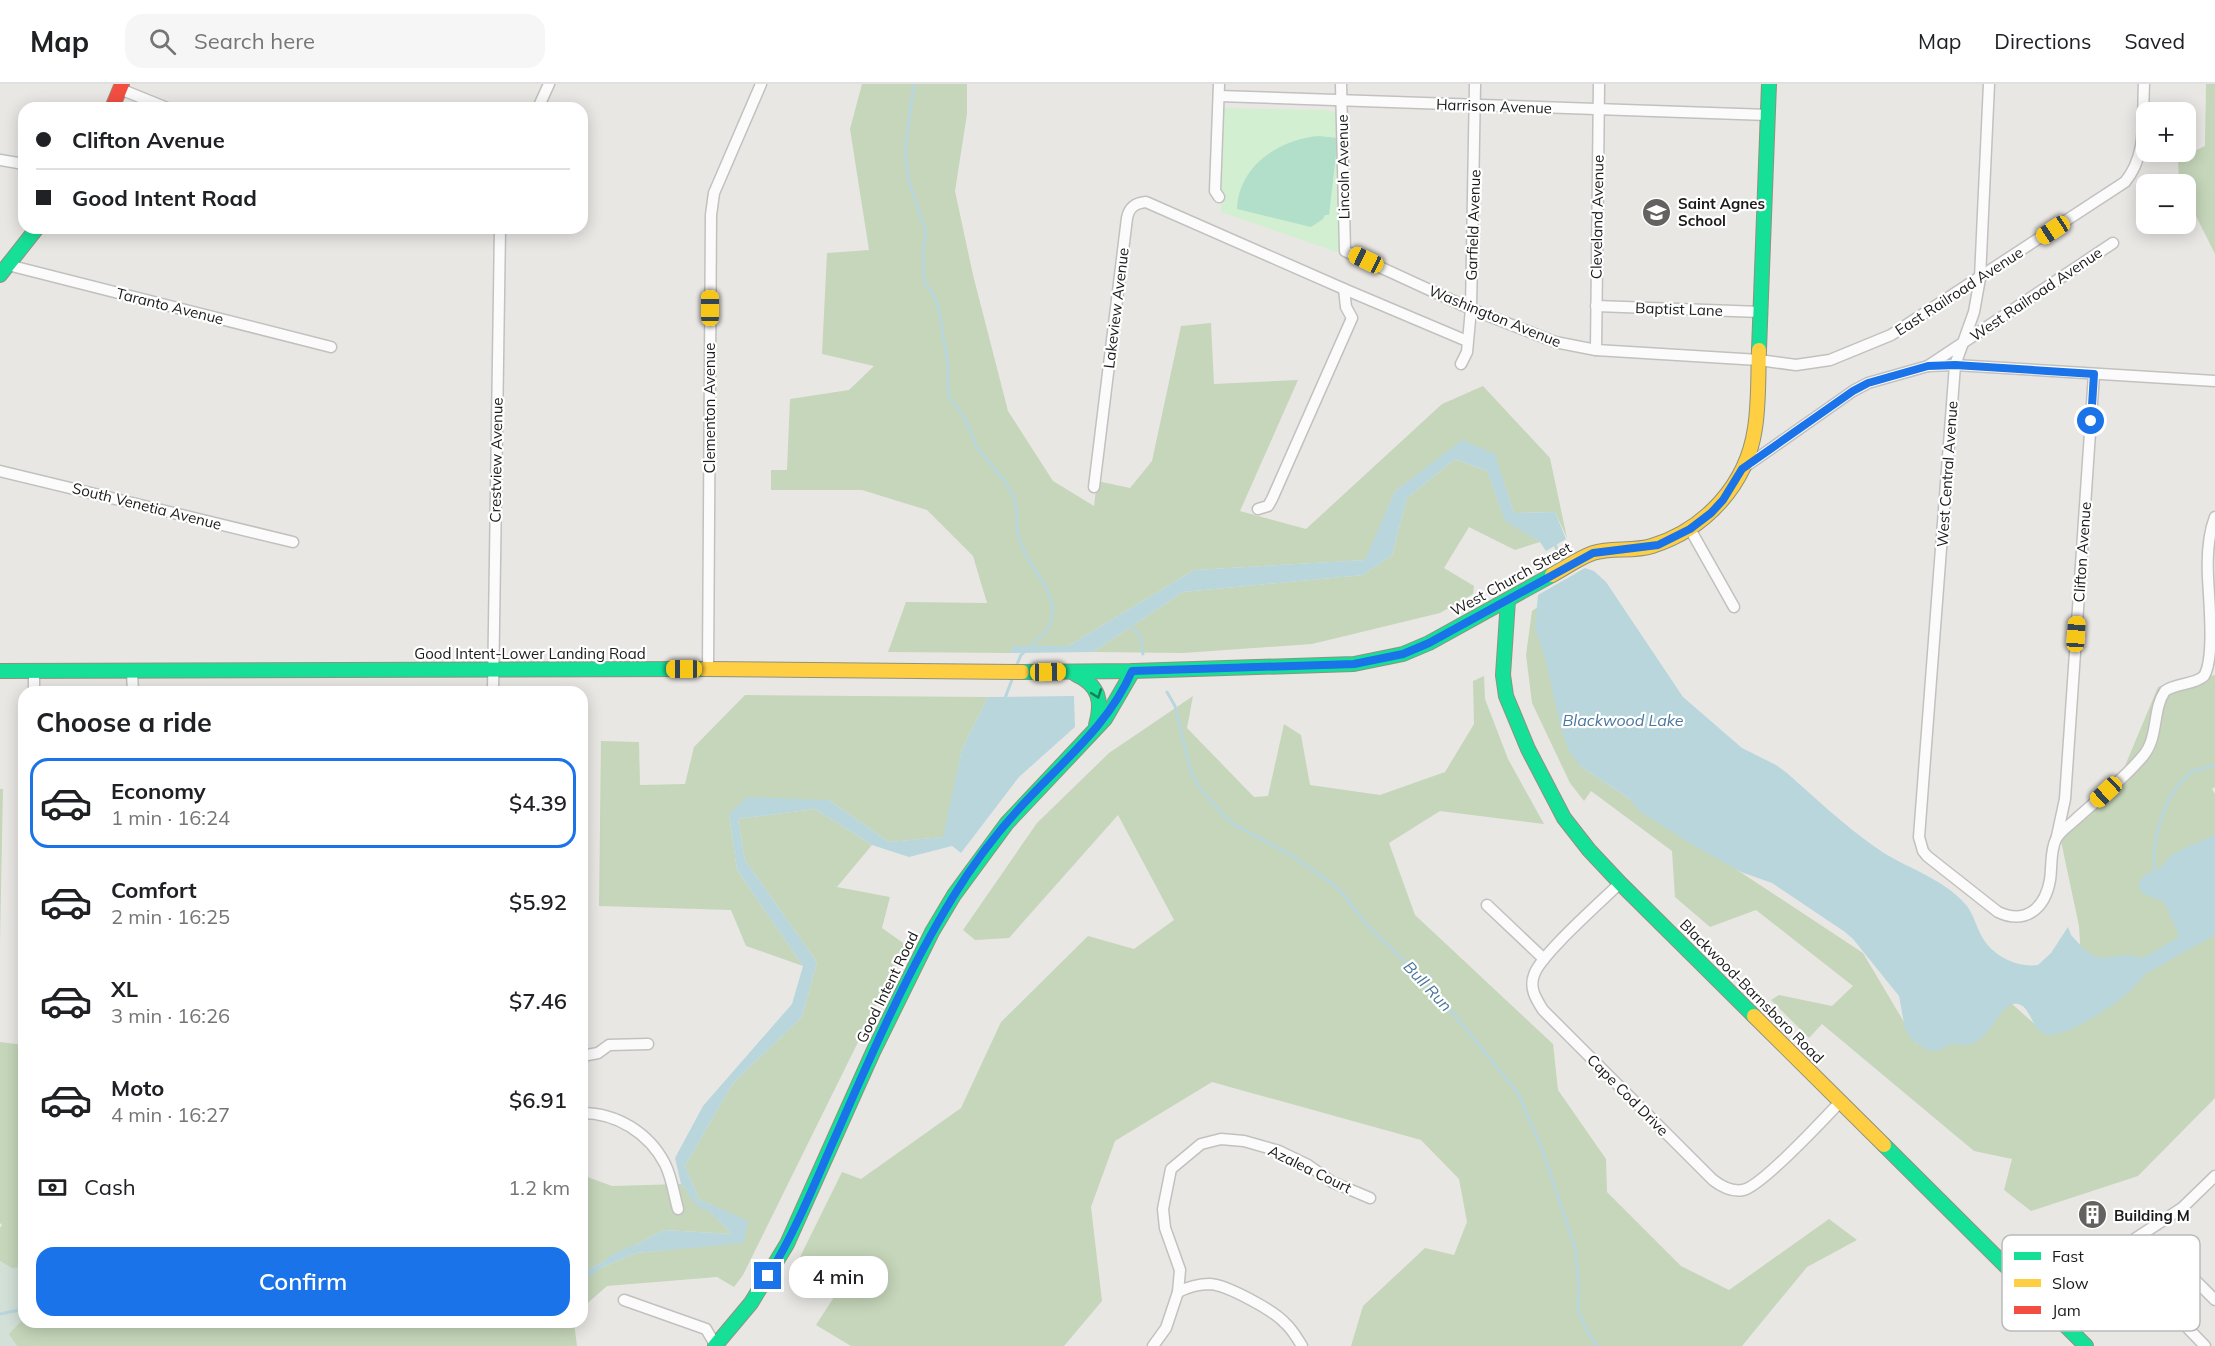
<!DOCTYPE html>
<html lang="en">
<head>
<meta charset="utf-8">
<style>
  body { margin:0; font-family:Mulish,sans-serif; background:#f6f6f6; color:#202124; height:100vh; display:flex; flex-direction:column; font-size:22px; white-space:nowrap }
  * { box-sizing:border-box; margin:0 }
  p { font-size:20px; color:#757577 }
  .icon { flex:none; width:33px; height:33px; fill:none; stroke:currentColor; stroke-width:2; stroke-linecap:round; stroke-linejoin:round }
  .map { position:relative; flex:1; overflow:hidden }
  .sheet { position:absolute; left:18px; top:602px; width:570px; height:642px; display:flex; flex-direction:column; background:#fff; border-radius:18px; box-shadow:0 3px 15px #0003 }
  .sheet>* { flex:none }
  .banner { position:absolute; left:18px; top:18px; width:570px; height:132px; border-radius:18px; box-shadow:0 3px 15px #0003; display:grid; align-content:center; height:132px; padding:0 18px; background:#fff }
  .controls { position:absolute; left:2136px; top:18px; display:grid; gap:12px }
  .controls a { display:grid; place-items:center; width:60px; height:60px; border-radius:12px; background:#fff; box-shadow:0 3px 15px #0003; font-size:30px }
  .end { position:absolute; width:27px; height:27px; margin:-14px; border:8px solid #1a73e8; background:#fff; box-shadow:0 0 0 3px #fff }
  .from { border-radius:50% }
  .bubble { position:absolute; height:42px; border-radius:18px; background:#fff; box-shadow:0 3px 15px #0003; font-size:20px; font-weight:600; line-height:42px; text-align:center }
  .car { position:absolute; width:18px; height:36px; margin:-18px -9px; border-radius:8px; box-shadow:0 0 4px 2px #0007; background:linear-gradient(#f5c518 24%,#345 0 40%,#f5c518 0 76%,#345 0 86%,#f5c518 0) }
  .banner b { display:flex; align-items:center; gap:21px; height:57px; font-size:22px }
  .banner b+b { border-top:2px solid #e0e0e0 }
  .banner i { width:15px; height:15px; background:#202124 }
  ul { padding:0; list-style:none }
  li { display:flex; align-items:center; gap:18px; height:90px; margin:0 12px 9px; padding:0 6px; border:3px solid transparent; border-radius:18px }
  li div { flex:1 }
  li b { display:block; font-size:22px }
  li em { font-style:normal; font-weight:600 }
  li.selected { border-color:#1a73e8 }
  li>.icon { width:54px; height:54px; stroke-width:1.5 }
  h2 { padding:0 18px; font-size:27px; line-height:72px }
  .pay { display:flex; align-items:center; gap:15px; height:66px; padding:0 18px; font-size:22px }
  .pay p { margin-inline-start:auto }
  .action { display:flex; gap:12px; margin-top:auto; padding:12px 18px }
  .action a { flex:1; height:69px; border-radius:18px; background:#1a73e8; color:#fff; font-size:24px; font-weight:600; line-height:69px; text-align:center }
  header { display:flex; align-items:center; gap:36px; box-sizing:border-box; height:84px; padding:0 30px; background:#fff; border-bottom:2px solid #e0e0e0 }
  header strong { font-size:28px }
  nav { display:flex; gap:33px; margin-inline-start:auto; font-size:21px }
  .search { width:420px; height:54px; background:#f6f6f6; display:flex; align-items:center; gap:15px; box-sizing:border-box; padding:0 21px; border-radius:18px; color:#757577; font-size:22px }
  .map>svg:first-child { display:block }
</style>
</head>
<body>
<header>
<strong>Map</strong>
<div class="search"><svg class="icon" aria-label="search" viewBox="0 0 24 24"><circle cx="10" cy="10" r="6"/><path d="M15 15l6 6"/></svg>Search here</div>
<nav><a>Map</a><a>Directions</a><a>Saved</a></nav>
</header>
<div class="map">
<svg width="2215" height="1262" viewBox="0 0 2215 1262">
  <rect width="100%" height="100%" fill="#e9e7e4"/>
  <g fill="#c5d6ba">
    <polygon points="862,0 967,0 967,30 955,107 973,191 1008,327 1053,397 1094,422 1097,397 1130,404 1152,377 1181,242 1211,239 1214,300 1298,296 1240,427 1306,445 1442,320 1483,302 1550,374 1567,454 1555,428 1514,429 1495,371 1462,357 1395,407 1366,476 1194,486 1068,562 1013,562 1010,569 888,568 906,518 987,519 973,472 927,426 862,406 771,406 771,386 787,386 790,315 849,306 874,282 822,270 827,169 869,166 850,45"/>
    <polygon points="2206,0 2215,0 2215,170 2186,112 2186,100 2179,99 2178,75 2205,62"/>
    <polygon points="1455,375 1487,387 1505,436 1540,458 1515,466 1469,443 1444,484 1474,502 1473,510 1440,529 1312,560 1183,569 1093,568 1183,508 1363,491 1392,471 1407,414"/>
    <polygon points="1539,522 1580,682 1863,869 1917,960 1981,945 2011,919 2047,951 2085,938 2079,842 2061,757 2122,689 2158,603 2215,591 2215,703 2212,705 2215,710 2215,1014 2138,1092 2031,1127 2004,1106 2012,1075 1974,1067 1822,940 1809,954 1771,916 1779,911 1832,922 1853,902 1756,826 1710,843 1675,813 1672,767 1591,707 1584,717 1570,699 1532,619 1526,571 1532,527"/>
    <polygon points="1484,592 1485,615 1508,675 1544,740 1440,727 1389,759 1415,831 1553,960 1558,1006 1606,1075 1607,1108 1681,1182 1729,1206 1829,1135 1857,1156 1807,1183 1742,1262 1351,1262 1363,1222 1425,1164 1454,1171 1467,1138 1459,1095 1421,1056 1212,998 1115,1057 1091,1123 1102,1217 1064,1262 851,1262 816,1241 843,1199 800,1173 842,1088 861,1095 961,1024 1001,938 1088,852 1134,865 1174,836 1118,731 1009,854 975,856 963,846 1037,739 1109,669 1193,612 1187,644 1254,713 1268,712 1284,640 1301,651 1310,701 1380,711 1445,688 1474,640 1473,597"/>
    <polygon points="745,611 988,613 962,665 944,753 889,758 829,716 729,730 737,786 803,882 746,862 731,826 599,822 601,657 639,658 640,701 685,700 694,663"/>
    <polygon points="0,705 3,705 0,858"/>
    <polygon points="815,725 872,761 837,803 890,813 882,844 906,861 743,1191 734,1203 717,1193 607,1202 582,1224 582,1192 636,1169 744,1158 747,1137 699,1115 685,1082 733,999 802,933 817,878 745,776 738,735"/>
    <polygon points="0,958 24,961 24,1183 12,1185 0,1177 0,1144 2,1141 0,1139"/>
    <polygon points="582,1091 612,1102 681,1100 732,1150 664,1146 582,1189"/>
    <polygon points="24,1234 24,1238 574,1238 577,1262 17,1262 8,1250"/>
  </g>
  <polygon fill="#d2e0d7" points="0,1177 12,1184 24,1183 24,1234 9,1250 17,1262 0,1262"/>
  <polygon fill="#d2efd1" points="1223,24 1326,26 1339,29 1339,163 1337,168 1221,128"/>
  <path fill="#b1dfca" d="M1318 52 1338 54 1329 131H1325L1323 135 1311 143 1237 125C1239 81 1279 56 1318 52Z"/>
  <g fill="#b8d6dc">
    <polygon points="1462,356 1495,370 1514,429 1555,428 1566,455 1546,467 1540,458 1505,437 1487,387 1455,375 1407,414 1392,471 1363,491 1183,508 1093,568 1010,569 1013,562 1068,562 1194,486 1365,476 1395,407"/>
    <path d="M1585 484 1594 487 1606 498 1683 613 1742 664 1776 681 1787 689C1815 714 1844 741 1875 763 1904 784 1943 793 1967 822 1973 830 1976 841 1981 851 1991 871 2016 884 2038 881L2051 869 2068 843 2071 851 2084 865 2094 872 2102 874 2127 871 2143 874 2177 854 2179 851 2164 818 2144 810 2140 806C2136 789 2153 789 2164 781 2171 765 2200 760 2215 750V851L2144 891C2134 910 2070 953 2048 951 2030 949 2032 917 2013 920 1996 922 1988 972 1952 959L1940 966 1930 967 1913 957 1905 945 1899 912 1853 855 1845 848 1772 799 1741 788 1693 761 1639 727 1630 715 1580 682 1569 667 1561 645 1546 577 1535 544 1538 511Z"/>
    <polygon points="1074,612 1075,643 1019,693 961,769 952,762 909,773 872,761 815,725 738,735 745,776 817,878 802,933 733,999 685,1082 699,1115 748,1137 744,1159 636,1169 582,1192 582,1189 664,1146 732,1150 681,1100 675,1074 703,1022 792,920 803,882 737,786 729,730 747,713 829,716 889,758 943,753 962,665 988,613"/>
  </g>
  <g fill="none" stroke-linecap="round" stroke-linejoin="round">
    <g stroke="#b8d6dc" stroke-width="3">
      <polyline points="914,0 905,67 909,98 926,148 923,166 924,198 935,213 939,227 948,281 948,311 965,335 977,364 1004,396 1013,411 1016,421 1018,453 1028,475 1046,503 1052,519 1053,531 1047,547 1021,571 1016,583"/>
      <polyline points="1554,459 1565,480"/>
      <polyline points="1130,541 1140,551 1143,570"/>
      <polyline points="1167,608 1175,622 1191,688 1199,703 1225,733 1235,741 1291,771 1338,804 1367,841 1434,906 1518,1009 1542,1065 1575,1164 1579,1207 1578,1227 1588,1249 1597,1262"/>
      <polyline points="1005,614 1013,593"/>
      <path d="M2155 789C2151 757 2163 712 2189 690 2196 684 2206 685 2215 681"/>
      <path d="M687 1104C692 1115 696 1123 709 1125"/>
      <polyline points="606,1177 616,1170 634,1162"/>
      <polyline points="582,1192 592,1189 599,1184"/>
      <polyline points="0,1230 24,1225"/>
    </g>
    <defs>
      <g id="street">
        <polyline points="1219,0 1215,107 1219,113"/>
        <path d="M1341 0 1345 167 1471 225 1555 258 1596 266 1759 276 1796 281 1830 276 1891 251 2125 98C2148 70 2142 35 2144 0"/>
        <path d="M1989 0 1980 194 1974 228 1955 281 1919 753 1923 767 1927 772 1998 828C2026 841 2045 824 2050 796 2052 783 2050 767 2056 755 2060 747 2070 741 2076 735 2098 715 2124 695 2143 672 2159 653 2152 626 2165 607 2176 599 2194 601 2204 592 2215 574 2209 517 2208 493 2207 473 2208 451 2215 433"/>
        <polyline points="120,5 167,24"/>
        <polyline points="1219,12 1768,31"/>
        <polyline points="538,24 549,0"/>
        <polyline points="0,76 24,80"/>
        <polyline points="8,181 331,263"/>
        <polyline points="1344,205 1467,257"/>
        <polyline points="1596,222 1761,228"/>
        <polyline points="1596,266 1599,0"/>
        <polyline points="1461,280 1467,268 1471,225 1475,0"/>
        <polyline points="1928,282 1955,281 2215,297"/>
        <polyline points="1742,385 1853,307 1868,299 1928,282 2113,159"/>
        <polyline points="0,387 293,458"/>
        <path d="M1094 403 1127 134C1129 124 1134 119 1146 118L1344 205 1346 223 1352 234 1272 415 1268 422 1258 425"/>
        <polyline points="1690,445 1734,523"/>
        <polyline points="708,585 711,131 714,109 761,0"/>
        <polyline points="132,588 133,608"/>
        <polyline points="34,608 34,588"/>
        <polyline points="493,608 500,144"/>
        <polyline points="2057,752 2065,715 2094,290"/>
        <path d="M1620 799C1602 817 1540 871 1534 891 1529 904 1536 915 1543 926L1713 1096C1722 1103 1732 1108 1743 1106 1761 1103 1824 1035 1840 1018"/>
        <polyline points="1487,821 1544,875"/>
        <polyline points="582,972 598,969 609,961 648,960"/>
        <path d="M582 1029C617 1029 649 1049 665 1080 672 1094 674 1111 678 1125"/>
        <polyline points="2127,1160 2132,1166 2131,1185 2205,1262"/>
        <polyline points="2132,1166 2154,1165 2178,1179 2215,1216"/>
        <polyline points="2023,1200 2043,1182 2054,1178 2082,1168 2127,1160 2182,1124 2215,1092"/>
        <path d="M1178 1208C1188 1203 1198 1200 1210 1200 1227 1201 1273 1226 1285 1239 1292 1245 1297 1254 1302 1262"/>
        <polyline points="624,1216 706,1245 716,1262"/>
        <polyline points="1153,1262 1166,1244 1178,1208 1180,1186 1165,1144 1163,1125 1171,1085 1201,1060 1221,1055 1244,1057 1279,1067 1308,1081 1332,1098 1370,1114"/>
      </g>
      <g id="fast">
        <polyline points="0,191 37,144"/>
        <polyline points="1759,266 1769,0"/>
        <polyline points="1508,516 1503,591 1506,612 1528,665 1564,734 1589,766 1620,799 1754,932"/>
        <polyline points="0,587 704,585"/>
        <polyline points="1022,588 1133,587 1354,580 1403,570 1429,559 1552,491"/>
        <path d="M1075 590C1099 601 1103 617 1096 641"/>
        <polyline points="1884,1061 2086,1262"/>
        <polyline points="715,1262 751,1219 787,1160 873,968 932,848 954,811 1007,739 1105,635 1133,587"/>
      </g>
      <g id="slow">
        <path d="M1552 491C1565 484 1579 474 1593 469 1611 463 1633 468 1652 462 1706 445 1747 400 1755 344 1759 319 1758 291 1759 266"/>
        <polyline points="704,585 1022,588"/>
        <polyline points="1754,932 1884,1061"/>
      </g>
      <polyline id="jam" points="112,24 122,0"/>
    </defs>
    <use href="#street" stroke="#c2c1c0" stroke-width="13"/>
    <use href="#fast" stroke="#90917e" stroke-width="16"/>
    <use href="#slow" stroke="#90917e" stroke-width="16"/>
    <use href="#jam" stroke="#90917e" stroke-width="16"/>
    <use href="#street" stroke="#fcfbfb" stroke-width="10"/>
    <use href="#fast" stroke="#16e098" stroke-width="14"/>
    <use href="#slow" stroke="#ffcf43" stroke-width="14"/>
    <use href="#jam" stroke="#f24e42" stroke-width="14"/>
  </g>
  <defs><path id="oneway-chevron" d="M-2-3.5L2.5 0L-2 3.5" fill="none" stroke-width="1.6" stroke-linecap="round" stroke-linejoin="round" transform="scale(1.5)"/></defs>
  <use stroke="#187e5a" href="#oneway-chevron" transform="translate(1097 610) rotate(70)"/>
  <g fill="none" stroke-linecap="round" stroke-linejoin="round">
    <path stroke="#1a73e8" stroke-width="8" d="M768 1192C796 1147 815 1098 837 1049 872 969 907 888 953 813 975 777 1001 743 1030 713 1068 673 1110 638 1132 587L1354 580 1403 570 1429 559 1593 469 1658 461 1690 445 1711 429 1723 416 1742 385 1853 307 1868 299 1928 282 1955 281 2094 290 2091 337"/>
  </g>
  <defs>
    <symbol id="school-disc" viewBox="-11 -11 22 22"><circle r="9.5" fill="#636261" stroke="#fff"/><path d="M0-5L7-2L0 1L-7-2ZM-4 1L0 2.5L4 1V4Q0 6-4 4Z" fill="#fff"/></symbol>
    <symbol id="building-disc" viewBox="-11 -11 22 22"><circle r="9.5" fill="#636261" stroke="#fff"/><path d="M-4-6H4V6H1V3H-1V6H-4ZM-2.5-4.3h1.7v1.8h-1.7ZM.8-4.3h1.7v1.8H.8ZM-2.5-1h1.7V.8h-1.7ZM.8-1h1.7V.8H.8Z" fill="#fff"/></symbol>
  </defs>
  <g fill-rule="evenodd">
    <use href="#school-disc" x="1640" y="112" width="33" height="33"/>
    <use href="#building-disc" x="2076" y="1114" width="33" height="33"/>
  </g>
  <g text-anchor="middle" dominant-baseline="central" stroke-width="4.5" stroke-linejoin="round" paint-order="stroke">
    <g font-size="15" fill="#1b1b1b" stroke="#fff">
      <text transform="translate(1494 22) rotate(2)">Harrison Avenue</text>
      <text transform="translate(1343 83) rotate(-91)">Lincoln Avenue</text>
      <text transform="translate(1597 133) rotate(-89)">Cleveland Avenue</text>
      <text transform="translate(1473 141) rotate(-88)">Garfield Avenue</text>
      <text transform="translate(1959 207) rotate(-33)">East Railroad Avenue</text>
      <text transform="translate(2036 210) rotate(-34)">West Railroad Avenue</text>
      <text transform="translate(170 222) rotate(14)">Taranto Avenue</text>
      <text transform="translate(1116 224) rotate(-83)">Lakeview Avenue</text>
      <text transform="translate(1679 225) rotate(2)">Baptist Lane</text>
      <text transform="translate(1495 232) rotate(22)">Washington Avenue</text>
      <text transform="translate(709 324) rotate(-90)">Clementon Avenue</text>
      <text transform="translate(496 376) rotate(-89)">Crestview Avenue</text>
      <text transform="translate(1947 390) rotate(-86)">West Central Avenue</text>
      <text transform="translate(147 422) rotate(14)">South Venetia Avenue</text>
      <text transform="translate(2082 468) rotate(-86)">Clifton Avenue</text>
      <text transform="translate(1511 495) rotate(-29)">West Church Street</text>
      <text x="530" y="569">Good Intent-Lower Landing Road</text>
      <text transform="translate(887 903) rotate(-64)">Good Intent Road</text>
      <text transform="translate(1752 907) rotate(45)">Blackwood-Barnsboro Road</text>
      <text transform="translate(1628 1011) rotate(45)">Cape Cod Drive</text>
      <text transform="translate(1310 1085) rotate(26)">Azalea Court</text>
    </g>
    <g font-size="15" font-weight="bold" fill="#1b1b1b" stroke="#fff" text-anchor="start">
      <text x="1678" y="119">Saint Agnes<tspan x="1678" dy="17">School</tspan></text>
      <text x="2114" y="1131">Building M</text>
    </g>
    <g font-size="16" font-style="italic" fill="#4b779d" stroke="#fff">
      <text x="1623" y="636">Blackwood Lake</text>
      <text transform="translate(1428 902) rotate(47)">Bull Run</text>
    </g>
  </g>
  <rect x="2002" y="1151" width="198" height="96" rx="9" fill="#fff" stroke="#bbb" stroke-width="1.5"/>
  <rect x="2014" y="1168" width="27" height="8" fill="#16e098"/>
  <rect x="2014" y="1195" width="27" height="8" fill="#ffcf43"/>
  <rect x="2014" y="1222" width="27" height="8" fill="#f24e42"/>
  <g font-size="16" fill="#1b1b1b">
    <text x="2052" y="1178">Fast</text>
    <text x="2052" y="1205">Slow</text>
    <text x="2052" y="1232">Jam</text>
  </g>
</svg>
<div class="controls">
<a>+</a>
<a>−</a>
</div>
<i class="end from" style="left:2091px;top:337px"></i>
<i class="end" style="left:768px;top:1192px"></i>
<div class="bubble" style="left:789px;top:1172px;width:99px">4 min</div>
<i class="car" style="left:2053px;top:146px;rotate:237deg"></i>
<i class="car" style="left:1366px;top:176px;rotate:295deg"></i>
<i class="car" style="left:710px;top:224px;rotate:0deg"></i>
<i class="car" style="left:2076px;top:550px;rotate:4deg"></i>
<i class="car" style="left:684px;top:585px;rotate:270deg"></i>
<i class="car" style="left:1048px;top:588px;rotate:89deg"></i>
<i class="car" style="left:2106px;top:708px;rotate:227deg"></i>
<div class="banner">
<b><i class="from"></i>Clifton Avenue</b>
<b><i></i>Good Intent Road</b>
</div>
<section class="sheet">
<h2>Choose a ride</h2>
<ul>
<li class="selected"><svg class="icon" aria-label="car" viewBox="0 0 24 24"><path d="M5 17H2v-5l4-1 3-4h7l3 4 3 1v5h-3M9 17h6M6 11h13"/><circle cx="7" cy="17" r="2"/><circle cx="17" cy="17" r="2"/></svg><div><b>Economy</b><p>1 min · 16:24</p></div><em>$4.39</em></li>
<li><svg class="icon" aria-label="car" viewBox="0 0 24 24"><path d="M5 17H2v-5l4-1 3-4h7l3 4 3 1v5h-3M9 17h6M6 11h13"/><circle cx="7" cy="17" r="2"/><circle cx="17" cy="17" r="2"/></svg><div><b>Comfort</b><p>2 min · 16:25</p></div><em>$5.92</em></li>
<li><svg class="icon" aria-label="car" viewBox="0 0 24 24"><path d="M5 17H2v-5l4-1 3-4h7l3 4 3 1v5h-3M9 17h6M6 11h13"/><circle cx="7" cy="17" r="2"/><circle cx="17" cy="17" r="2"/></svg><div><b>XL</b><p>3 min · 16:26</p></div><em>$7.46</em></li>
<li><svg class="icon" aria-label="car" viewBox="0 0 24 24"><path d="M5 17H2v-5l4-1 3-4h7l3 4 3 1v5h-3M9 17h6M6 11h13"/><circle cx="7" cy="17" r="2"/><circle cx="17" cy="17" r="2"/></svg><div><b>Moto</b><p>4 min · 16:27</p></div><em>$6.91</em></li>
</ul>
<div class="pay"><svg class="icon" aria-label="cash" viewBox="0 0 24 24"><path d="M3 7h18v10H3z"/><circle cx="12" cy="12" r="2"/></svg>Cash<p>1.2 km</p></div>
<div class="action"><a>Confirm</a></div>
</section>
</div>
</body>
</html>
